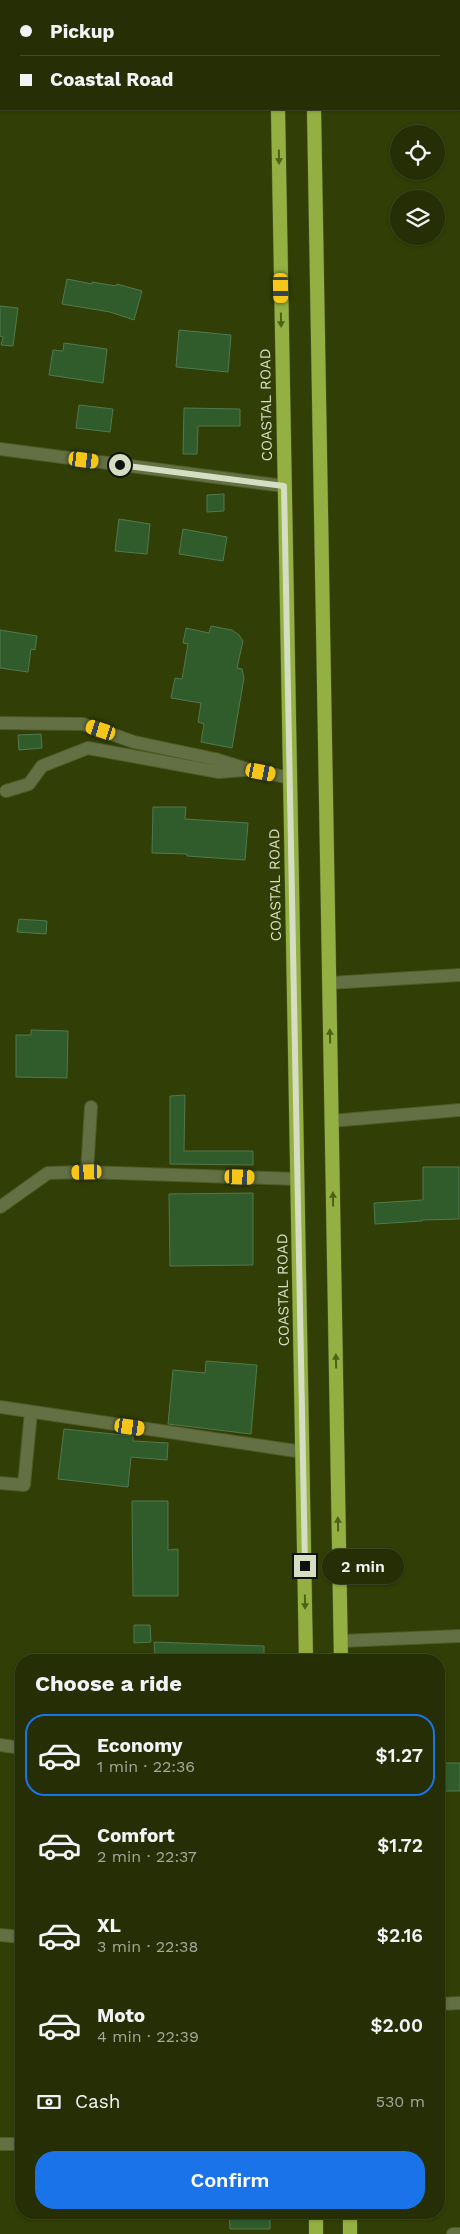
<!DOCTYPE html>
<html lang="en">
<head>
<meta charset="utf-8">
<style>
  body { margin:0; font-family:"Work Sans",sans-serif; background:#313a13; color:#f1f3f6; height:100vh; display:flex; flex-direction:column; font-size:19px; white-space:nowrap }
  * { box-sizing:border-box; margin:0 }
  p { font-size:16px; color:#a3a89a }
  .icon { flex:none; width:28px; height:28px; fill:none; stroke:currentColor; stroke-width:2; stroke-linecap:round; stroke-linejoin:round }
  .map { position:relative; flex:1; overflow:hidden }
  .details { position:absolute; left:15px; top:1654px; width:430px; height:565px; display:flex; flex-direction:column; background:#252e04; border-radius:20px; box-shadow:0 1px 4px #0004,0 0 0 1px #424a26 }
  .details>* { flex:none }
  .hud { position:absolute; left:0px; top:0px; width:460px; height:110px; box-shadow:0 1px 4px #0004,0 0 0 1px #424a26; display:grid; align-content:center; height:110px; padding:0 20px; background:#252e04 }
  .buttons { position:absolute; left:390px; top:125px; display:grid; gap:10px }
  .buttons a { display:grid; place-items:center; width:55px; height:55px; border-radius:50%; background:#252e04; box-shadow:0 1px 4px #0004,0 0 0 1px #424a26; font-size:25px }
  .end { position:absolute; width:22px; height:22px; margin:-11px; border:6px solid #d5dec2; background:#111; box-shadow:0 0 0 2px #111 }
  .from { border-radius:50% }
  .bubble { position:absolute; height:35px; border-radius:18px; background:#252e04; box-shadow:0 1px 4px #0004,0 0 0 1px #424a26; font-size:16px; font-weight:600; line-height:35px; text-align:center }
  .car { position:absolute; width:15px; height:30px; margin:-15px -8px; border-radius:6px; box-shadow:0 0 4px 1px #0007; background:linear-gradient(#f5c518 24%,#345 0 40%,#f5c518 0 76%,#345 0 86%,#f5c518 0) }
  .hud b { display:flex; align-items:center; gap:18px; height:48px; font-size:19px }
  .hud b+b { border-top:1px solid #424a26 }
  .hud i { width:12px; height:12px; background:#f1f3f6 }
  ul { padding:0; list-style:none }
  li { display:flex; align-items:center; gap:15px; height:82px; margin:0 10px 8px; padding:0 10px; border:2px solid transparent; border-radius:20px }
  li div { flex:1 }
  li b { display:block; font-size:19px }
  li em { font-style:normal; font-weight:600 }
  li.selected { border-color:#1a73e8 }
  li>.icon { width:45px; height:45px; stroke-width:1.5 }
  h2 { padding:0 20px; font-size:22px; line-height:60px }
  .pay { display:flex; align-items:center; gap:12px; height:55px; padding:0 20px; font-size:19px }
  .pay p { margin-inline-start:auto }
  .button { display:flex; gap:10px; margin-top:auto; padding:10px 20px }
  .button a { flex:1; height:58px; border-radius:20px; background:#1a73e8; color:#fff; font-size:20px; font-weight:600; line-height:58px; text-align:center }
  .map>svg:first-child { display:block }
</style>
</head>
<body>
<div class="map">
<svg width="460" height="2234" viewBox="0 0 460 2234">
  <rect width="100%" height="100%" fill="#313e05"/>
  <g fill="#305c2c" stroke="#52784d">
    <polygon points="67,279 92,284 92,282 116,286 117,284 142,291 134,320 110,312 62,304"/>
    <polygon points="0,306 18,308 13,346 1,345 3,337 0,336"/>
    <polygon points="179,330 231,335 228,372 176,367"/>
    <polygon points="64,343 107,349 103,383 49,375 53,350 63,351"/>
    <polygon points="79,405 113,409 110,432 76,428"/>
    <polygon points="184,408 240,409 240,426 198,426 197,454 183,454"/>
    <polygon points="224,494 224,511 207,512 207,495"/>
    <polygon points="119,519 150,524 147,554 115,551"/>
    <polygon points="183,529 227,537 223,561 179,554"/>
    <polygon points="211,626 232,630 239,635 243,641 237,668 242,669 244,678 232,748 201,742 204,724 198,722 201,703 171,698 175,678 182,679 188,644 183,643 186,628 209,633"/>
    <polygon points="0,630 37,636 35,650 31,649 28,672 0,668"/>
    <polygon points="41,734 42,748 19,750 18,735"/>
    <polygon points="153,807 186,807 185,819 248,823 245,860 187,856 187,854 152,853"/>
    <polygon points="19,919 47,921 46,934 17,932"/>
    <polygon points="31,1030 68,1031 67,1078 16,1077 16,1035 31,1035"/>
    <polygon points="185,1095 184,1151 253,1151 253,1165 170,1164 170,1096"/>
    <polygon points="423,1167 459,1167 459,1219 422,1220 422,1221 375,1224 374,1203 423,1200"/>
    <polygon points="253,1193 253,1265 170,1266 169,1194"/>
    <polygon points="206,1361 257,1365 251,1434 168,1424 173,1370 205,1373"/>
    <polygon points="64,1429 133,1436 133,1441 168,1443 167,1460 131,1457 128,1487 58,1479"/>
    <polygon points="132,1501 168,1501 168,1550 178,1549 178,1596 133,1596"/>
    <polygon points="134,1625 150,1625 151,1642 134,1643"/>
    <polygon points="154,1642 264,1646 264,1660 166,1660 166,1654 155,1655"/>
    <rect x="439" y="1763" width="21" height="28"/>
    <polygon points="229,2212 270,2212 270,2229 230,2229"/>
  </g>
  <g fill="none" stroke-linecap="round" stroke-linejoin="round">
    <defs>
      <g id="minor">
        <polyline points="0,449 284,486"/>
        <polyline points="0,723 83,724 134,742 215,759 247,769 290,778"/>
        <polyline points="6,791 29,784 42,766 88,748 219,772 245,770"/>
        <polyline points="329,983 460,975"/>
        <polyline points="331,1121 460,1110"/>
        <polyline points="87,1172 91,1107"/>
        <polyline points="0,1207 48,1173 87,1172 297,1179"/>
        <polyline points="0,1483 24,1485 31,1412"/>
        <polyline points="341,1641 460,1636"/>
        <polyline points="0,1745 21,1748"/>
        <polyline points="0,1935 21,1937"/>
        <polyline points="439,2004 460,2003"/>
        <polyline points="0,2144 21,2144"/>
        <polyline points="453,2234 460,2234"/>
      </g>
      <polyline id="tertiary" points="0,1407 303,1452"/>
      <g id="trunk">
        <polyline points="277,0 277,1"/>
        <polyline points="312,0 312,1"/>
        <polyline points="278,109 306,1660"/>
        <polyline points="314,109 341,1660"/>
        <polyline points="316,2212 316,2234"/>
        <polyline points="350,2212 350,2234"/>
      </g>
    </defs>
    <use href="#minor" stroke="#4f5b27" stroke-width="14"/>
    <use href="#tertiary" stroke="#4f5b27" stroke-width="14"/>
    <use href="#trunk" stroke="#4f5b27" stroke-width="15"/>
    <use href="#minor" stroke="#637043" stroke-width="12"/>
    <use href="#tertiary" stroke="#637043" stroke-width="12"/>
    <use href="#trunk" stroke="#94b042" stroke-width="14"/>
  </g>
  <defs><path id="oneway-solid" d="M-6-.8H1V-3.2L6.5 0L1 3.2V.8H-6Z" transform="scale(1.25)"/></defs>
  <g fill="#4f6017">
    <use href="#oneway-solid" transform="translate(279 157) rotate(89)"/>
    <use href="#oneway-solid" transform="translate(281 320) rotate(89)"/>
    <use href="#oneway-solid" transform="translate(330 1036) rotate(-91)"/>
    <use href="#oneway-solid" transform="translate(333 1199) rotate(-91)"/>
    <use href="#oneway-solid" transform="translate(336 1361) rotate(-91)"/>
    <use href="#oneway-solid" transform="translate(338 1524) rotate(-91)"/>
    <use href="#oneway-solid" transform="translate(305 1602) rotate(89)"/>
  </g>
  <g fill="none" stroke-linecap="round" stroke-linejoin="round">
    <polyline stroke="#d5dec2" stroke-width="6" points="120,465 284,486 305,1566"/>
  </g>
  <g text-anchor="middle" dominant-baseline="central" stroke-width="4.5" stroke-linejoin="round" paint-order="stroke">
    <g font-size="15" fill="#d5dec2" stroke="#313e05">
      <text transform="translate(266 405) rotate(-91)">COASTAL ROAD</text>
      <text transform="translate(275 885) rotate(-91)">COASTAL ROAD</text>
      <text transform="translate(283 1290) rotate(-91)">COASTAL ROAD</text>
    </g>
  </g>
</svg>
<div class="buttons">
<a><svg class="icon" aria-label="locate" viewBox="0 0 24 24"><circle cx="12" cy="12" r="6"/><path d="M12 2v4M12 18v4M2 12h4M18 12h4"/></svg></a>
<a><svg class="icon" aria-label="layers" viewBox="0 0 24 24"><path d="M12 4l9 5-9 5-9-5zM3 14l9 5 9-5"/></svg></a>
</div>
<i class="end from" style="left:120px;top:465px"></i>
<i class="end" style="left:305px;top:1566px"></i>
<div class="bubble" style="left:322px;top:1549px;width:82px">2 min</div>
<i class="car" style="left:281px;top:288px;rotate:179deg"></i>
<i class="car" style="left:84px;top:460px;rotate:97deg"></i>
<i class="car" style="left:101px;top:730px;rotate:288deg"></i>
<i class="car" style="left:261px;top:772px;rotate:101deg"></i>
<i class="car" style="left:87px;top:1172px;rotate:268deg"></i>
<i class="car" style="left:240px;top:1177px;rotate:92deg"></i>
<i class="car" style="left:130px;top:1427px;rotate:98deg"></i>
<div class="hud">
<b><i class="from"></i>Pickup</b>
<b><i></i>Coastal Road</b>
</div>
<section class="details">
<h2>Choose a ride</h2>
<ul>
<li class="selected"><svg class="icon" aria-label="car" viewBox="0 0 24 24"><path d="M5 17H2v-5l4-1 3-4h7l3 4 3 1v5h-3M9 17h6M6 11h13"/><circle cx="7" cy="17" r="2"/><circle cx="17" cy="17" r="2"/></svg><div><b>Economy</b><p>1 min · 22:36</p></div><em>$1.27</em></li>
<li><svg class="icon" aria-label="car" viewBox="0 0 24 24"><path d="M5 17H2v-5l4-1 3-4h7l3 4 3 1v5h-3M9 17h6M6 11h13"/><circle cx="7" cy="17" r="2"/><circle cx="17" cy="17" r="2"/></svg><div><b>Comfort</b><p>2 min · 22:37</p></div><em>$1.72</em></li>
<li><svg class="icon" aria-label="car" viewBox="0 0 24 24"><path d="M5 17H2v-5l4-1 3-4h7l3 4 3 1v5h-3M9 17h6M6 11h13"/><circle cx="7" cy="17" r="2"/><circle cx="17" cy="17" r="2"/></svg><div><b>XL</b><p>3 min · 22:38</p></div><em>$2.16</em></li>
<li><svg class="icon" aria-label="car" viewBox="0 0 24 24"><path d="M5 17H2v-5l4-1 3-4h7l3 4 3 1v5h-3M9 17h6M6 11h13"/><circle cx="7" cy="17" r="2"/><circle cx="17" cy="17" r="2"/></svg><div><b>Moto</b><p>4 min · 22:39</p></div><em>$2.00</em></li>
</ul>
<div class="pay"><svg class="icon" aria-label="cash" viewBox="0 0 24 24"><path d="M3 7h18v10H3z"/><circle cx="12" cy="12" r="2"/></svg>Cash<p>530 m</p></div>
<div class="button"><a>Confirm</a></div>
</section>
</div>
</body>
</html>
